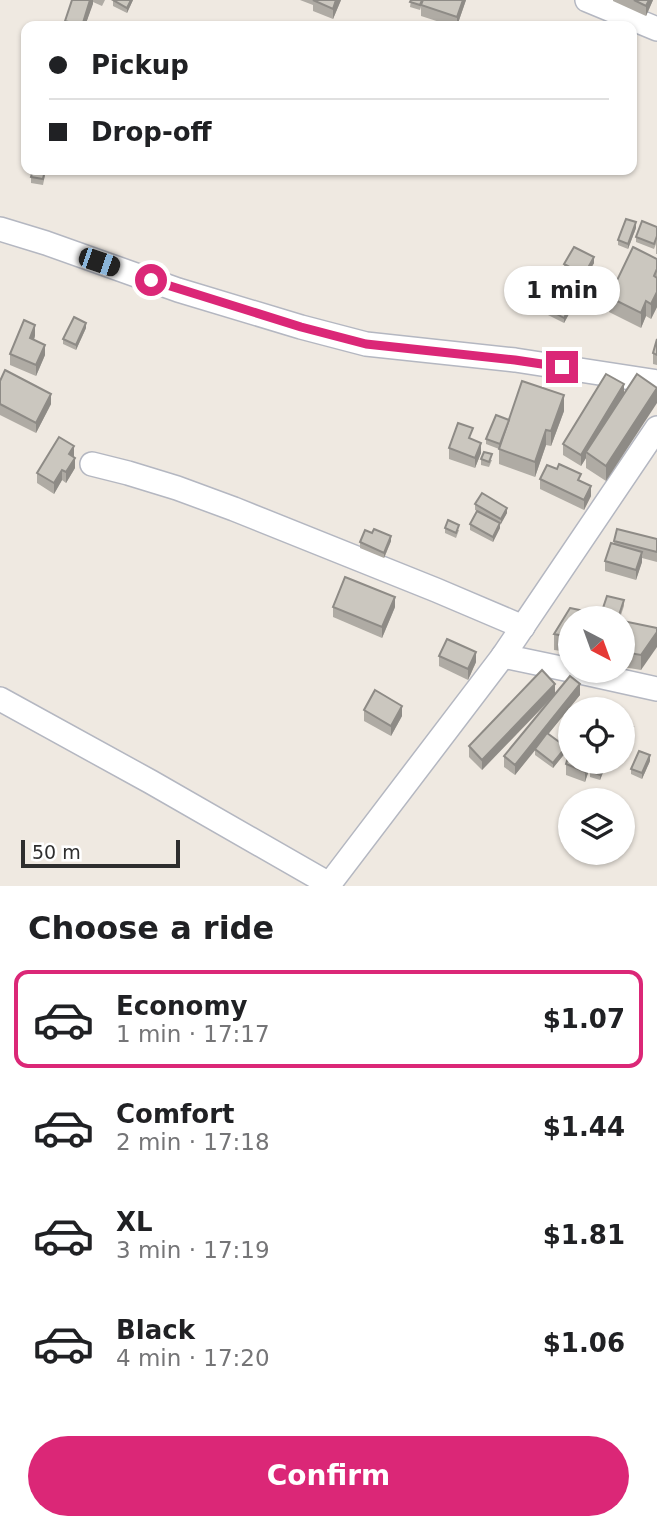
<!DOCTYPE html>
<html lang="en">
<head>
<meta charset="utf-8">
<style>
  body { margin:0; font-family:"DejaVu Sans",sans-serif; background:#f6f6f6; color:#202124; height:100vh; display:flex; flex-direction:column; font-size:26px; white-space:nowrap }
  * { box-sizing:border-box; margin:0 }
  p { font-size:23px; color:#757577 }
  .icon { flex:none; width:38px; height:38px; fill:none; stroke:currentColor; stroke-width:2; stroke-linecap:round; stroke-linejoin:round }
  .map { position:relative; height:886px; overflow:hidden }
  .details { display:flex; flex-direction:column; background:#fff; flex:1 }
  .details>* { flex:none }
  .banner { position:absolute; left:21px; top:21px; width:616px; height:154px; border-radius:14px; box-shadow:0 2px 5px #0004; display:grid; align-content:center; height:154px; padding:0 28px; background:#fff }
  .needle { width:46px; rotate:139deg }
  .buttons { position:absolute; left:558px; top:606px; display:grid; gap:14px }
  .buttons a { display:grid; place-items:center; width:77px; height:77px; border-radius:50%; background:#fff; box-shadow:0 2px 5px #0004; font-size:35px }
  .scale { position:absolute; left:21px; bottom:18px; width:159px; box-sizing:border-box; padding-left:7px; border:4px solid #2e2e2e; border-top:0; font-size:19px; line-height:24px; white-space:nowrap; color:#2e2e2e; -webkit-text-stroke:5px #fff; paint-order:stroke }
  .end { position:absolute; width:32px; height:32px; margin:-16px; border:9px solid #db2777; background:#fff; box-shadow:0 0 0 4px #fff }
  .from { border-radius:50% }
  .bubble { position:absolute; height:49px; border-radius:24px; background:#fff; box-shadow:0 2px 5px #0004; font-size:23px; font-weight:700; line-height:49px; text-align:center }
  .car { position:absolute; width:21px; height:42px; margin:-21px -10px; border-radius:9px; box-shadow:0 0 5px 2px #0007; background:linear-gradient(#222 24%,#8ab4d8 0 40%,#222 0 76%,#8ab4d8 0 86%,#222 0) }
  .banner b { display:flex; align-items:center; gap:24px; height:66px; font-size:26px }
  .banner b+b { border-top:2px solid #e0e0e0 }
  .banner i { width:18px; height:18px; background:#202124 }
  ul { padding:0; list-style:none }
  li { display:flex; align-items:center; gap:21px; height:98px; margin:0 14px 10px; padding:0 14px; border:4px solid transparent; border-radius:14px }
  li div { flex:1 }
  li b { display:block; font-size:26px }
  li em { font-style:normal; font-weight:700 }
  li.current { border-color:#db2777 }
  li>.icon { width:63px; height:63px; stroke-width:1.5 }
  h2 { padding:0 28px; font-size:32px; line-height:84px }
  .cta { display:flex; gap:14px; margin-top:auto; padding:14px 28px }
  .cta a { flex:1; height:80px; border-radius:42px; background:#db2777; color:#fff; font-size:28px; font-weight:700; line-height:80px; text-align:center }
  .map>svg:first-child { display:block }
</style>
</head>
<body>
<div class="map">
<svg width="657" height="886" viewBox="0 0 657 886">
  <rect width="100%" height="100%" fill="#efe9e1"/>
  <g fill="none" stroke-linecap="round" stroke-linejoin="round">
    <defs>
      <g id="street">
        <polyline points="587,0 657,29"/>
        <polyline points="0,229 46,243 178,290 301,327 366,344 515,360 657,382"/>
        <polyline points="92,464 128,473 177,488 234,509 436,590 523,627"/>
        <polyline points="503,656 570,670"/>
        <polyline points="571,670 657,689"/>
        <polyline points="0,699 151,782 329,884"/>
        <polyline points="328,886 503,656 657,428"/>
      </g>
    </defs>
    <use href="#street" stroke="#b4b7c1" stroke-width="26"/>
    <use href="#street" stroke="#fff" stroke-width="23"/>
  </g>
  <g fill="#afaba4">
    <polygon points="72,0 105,0 102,6 93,2 85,26 65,26 65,21"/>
    <polygon points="113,0 133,0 127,13 113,6"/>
    <polygon points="300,0 341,0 333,19 313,11 313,5"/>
    <polygon points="411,0 466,0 457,26 452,26 421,16 421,7 420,10 410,7"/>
    <polygon points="613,0 653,0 646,16 613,1"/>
    <polygon points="45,175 43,185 31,183 31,177"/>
    <polygon points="657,227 657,254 656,254 656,244 654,249 636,242 636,237"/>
    <polygon points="636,228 628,249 618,245 618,240"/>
    <polygon points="657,259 657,307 651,319 646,316 641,328 609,312 609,297"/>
    <polygon points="594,263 584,280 564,270 564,264"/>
    <polygon points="609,295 597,312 584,303 584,298"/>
    <polygon points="574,305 564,323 548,315 548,309"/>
    <polygon points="86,328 76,350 63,344 63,339"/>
    <polygon points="35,336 34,340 45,355 36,376 10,365 10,354"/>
    <polygon points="657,339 657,365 653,364 653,353"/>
    <polygon points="606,374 606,481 586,468 586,458 581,466 563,455 563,444"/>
    <polygon points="0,381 51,404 36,433 0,415"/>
    <polygon points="564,411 551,446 546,445 535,477 499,464 499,449 486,444 486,439 509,420"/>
    <polygon points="473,440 481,453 475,468 449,459 449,448"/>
    <polygon points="74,457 75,468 66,483 62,480 54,494 37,483 37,473"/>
    <polygon points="481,459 492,460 489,467 481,465"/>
    <polygon points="540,479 591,496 584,510 540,489"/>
    <polygon points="475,504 507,513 500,524 500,528 493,542 470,530 470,524 485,515 475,510"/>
    <polygon points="445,528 459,530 456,538 445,533"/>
    <polygon points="657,539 657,562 642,558 642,562 636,580 605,571 605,561 614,544 614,541"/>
    <polygon points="391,541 384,558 360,548 360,542"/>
    <polygon points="607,596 624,600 624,606 620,618 570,618 570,652 554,650 554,634 570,608 601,614"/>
    <polygon points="333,607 395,607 382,638 333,617"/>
    <polygon points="623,621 657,628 641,670 623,667"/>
    <polygon points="439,656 476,662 468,680 439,666"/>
    <polygon points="555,693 580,695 548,734 566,752 553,768 535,755 535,749 515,775 504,767 504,756 550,700 482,770 469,757 469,746"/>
    <polygon points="364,710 402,716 391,736 364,721"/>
    <polygon points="592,761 585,782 566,775 566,764"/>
    <polygon points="607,761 600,780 590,777 590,771"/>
    <polygon points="650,761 642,779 631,774 631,769"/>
  </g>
  <g fill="#8e8b86">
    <polygon points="90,0 93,0 93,4 85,26 82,26"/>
    <polygon points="131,0 133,0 127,13 127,8"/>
    <polygon points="336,0 341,0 333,19 333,9"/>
    <polygon points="463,0 466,0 457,26 457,17"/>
    <polygon points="649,0 653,0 646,16 646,6"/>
    <polygon points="636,222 636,228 628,249 628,244"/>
    <polygon points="594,257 594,263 584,280 584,275"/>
    <polygon points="609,290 609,295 597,312 597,307"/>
    <polygon points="657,292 657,307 651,319 651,304"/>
    <polygon points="574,300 574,305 564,323 564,318"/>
    <polygon points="646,301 646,316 641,328 641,313"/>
    <polygon points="86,323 86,328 76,350 76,345"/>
    <polygon points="35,325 35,336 30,349 30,338"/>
    <polygon points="45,345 45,355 36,376 36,365"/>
    <polygon points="624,384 624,395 586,452 586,458 581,466 581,455"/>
    <polygon points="657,388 657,403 606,481 606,466"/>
    <polygon points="51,394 51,404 36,433 36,423"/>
    <polygon points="564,395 564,411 551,446 551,431"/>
    <polygon points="546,430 546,445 535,477 535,462"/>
    <polygon points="481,443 481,453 475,468 475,458"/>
    <polygon points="74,446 74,457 69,454"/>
    <polygon points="75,458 75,468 66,483 66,472"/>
    <polygon points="62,470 62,480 54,494 54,483"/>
    <polygon points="591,486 591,496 584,510 584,500"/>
    <polygon points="507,508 507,513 501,524 501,519"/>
    <polygon points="500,523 500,528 493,542 493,537"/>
    <polygon points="391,536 391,541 384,558 384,553"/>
    <polygon points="642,552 642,562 636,580 636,570"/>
    <polygon points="395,597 395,607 382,638 382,627"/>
    <polygon points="657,632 657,647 641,670 641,655"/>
    <polygon points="476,652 476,662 468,680 468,669"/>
    <polygon points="555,684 555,694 482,770 482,760"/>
    <polygon points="580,684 580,695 515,775 515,765"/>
    <polygon points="402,706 402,716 391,736 391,726"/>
    <polygon points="633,727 633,732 625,757 625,751"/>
    <polygon points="566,747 566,752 553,768 553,763"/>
    <polygon points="650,755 650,761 642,779 642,773"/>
    <polygon points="588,761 592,761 585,782 585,772"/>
    <polygon points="605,761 607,761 607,763 600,780 600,775"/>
  </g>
  <g fill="#cbc7bf" stroke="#8e8b86" stroke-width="2">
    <polygon points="72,0 90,0 82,26 65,21"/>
    <polygon points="113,0 131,0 127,8"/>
    <polygon points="313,0 336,0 333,9"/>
    <polygon points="411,0 422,0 420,5 410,2"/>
    <polygon points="423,0 463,0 457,17 421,5"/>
    <polygon points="634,0 649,0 646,6"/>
    <polygon points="33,170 45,170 43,179 31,177"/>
    <polygon points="626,219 636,222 628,244 618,240"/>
    <polygon points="642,221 657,227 657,236 654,244 636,237"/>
    <polygon points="574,247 594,257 584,275 564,264"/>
    <polygon points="633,247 657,259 657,269 654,276 657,278 657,292 651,304 646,301 641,313 609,297"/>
    <polygon points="595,281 609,290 597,307 584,298"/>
    <polygon points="557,292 574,300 564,318 548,309"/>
    <polygon points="74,317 86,323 76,345 63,339"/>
    <polygon points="24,320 35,325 30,338 45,345 36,365 10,354"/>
    <polygon points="657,339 657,355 653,353"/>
    <polygon points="5,370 51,394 36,423 0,404 0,381"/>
    <polygon points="606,374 624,384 581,455 563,444"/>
    <polygon points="637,374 657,388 606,466 586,452"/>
    <polygon points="522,381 564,395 551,431 546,430 535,462 499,449"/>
    <polygon points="496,415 509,420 500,444 486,439"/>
    <polygon points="458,423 473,428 469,438 481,443 475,458 449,448"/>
    <polygon points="59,437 74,446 69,454 75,458 66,472 62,470 54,483 37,473"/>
    <polygon points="484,452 492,454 489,462 481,459"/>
    <polygon points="559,464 581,474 578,480 591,486 584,500 540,479 547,465 557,469"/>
    <polygon points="482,493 507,508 501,519 475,504"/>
    <polygon points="477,511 500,523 493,537 470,524"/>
    <polygon points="448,520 459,525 456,533 445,528"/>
    <polygon points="374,529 391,536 384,553 360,542 365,530 372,533"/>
    <polygon points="617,529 657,539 657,552 614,541"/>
    <polygon points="611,543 642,552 636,570 605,561"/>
    <polygon points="345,577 395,597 382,627 333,607"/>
    <polygon points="607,596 624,600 618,618 601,614"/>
    <polygon points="570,608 618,618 570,618 570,637 554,634"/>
    <polygon points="623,621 657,628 657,632 641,655 623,652"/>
    <polygon points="447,639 476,652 468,669 439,656"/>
    <polygon points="542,670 555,684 482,760 469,746"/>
    <polygon points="570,676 580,684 515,765 504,756"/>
    <polygon points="375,690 402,706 391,726 364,710"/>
    <polygon points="623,724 633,727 625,751 623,751"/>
    <polygon points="547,733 566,747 553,763 535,749"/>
    <polygon points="570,751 570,761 588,761 585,772 566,764"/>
    <polygon points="639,751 650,755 642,773 631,769"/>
    <polygon points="595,761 605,761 600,775 590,771"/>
  </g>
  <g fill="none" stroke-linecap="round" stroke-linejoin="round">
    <polyline stroke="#db2777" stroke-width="9" points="151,280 301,327 366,344 515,360 562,367"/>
  </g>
</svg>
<div class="buttons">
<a><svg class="needle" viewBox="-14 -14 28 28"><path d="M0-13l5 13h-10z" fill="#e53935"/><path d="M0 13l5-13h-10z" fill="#757577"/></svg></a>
<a><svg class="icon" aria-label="locate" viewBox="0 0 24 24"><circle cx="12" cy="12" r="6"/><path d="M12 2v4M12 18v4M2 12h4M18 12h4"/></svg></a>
<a><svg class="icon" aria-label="layers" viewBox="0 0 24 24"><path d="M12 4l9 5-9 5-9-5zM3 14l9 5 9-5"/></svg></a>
</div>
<div class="scale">50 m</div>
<i class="end from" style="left:151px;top:280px"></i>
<i class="end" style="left:562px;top:367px"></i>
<div class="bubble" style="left:504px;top:266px;width:116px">1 min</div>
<i class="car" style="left:99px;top:262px;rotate:109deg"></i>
<div class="banner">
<b><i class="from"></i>Pickup</b>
<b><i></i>Drop-off</b>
</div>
</div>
<section class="details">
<h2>Choose a ride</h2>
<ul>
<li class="current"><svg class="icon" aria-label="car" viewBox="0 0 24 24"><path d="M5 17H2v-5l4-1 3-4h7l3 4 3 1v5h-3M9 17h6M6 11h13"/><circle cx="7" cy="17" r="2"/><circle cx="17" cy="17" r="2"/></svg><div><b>Economy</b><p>1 min · 17:17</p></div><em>$1.07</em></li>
<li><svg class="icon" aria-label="car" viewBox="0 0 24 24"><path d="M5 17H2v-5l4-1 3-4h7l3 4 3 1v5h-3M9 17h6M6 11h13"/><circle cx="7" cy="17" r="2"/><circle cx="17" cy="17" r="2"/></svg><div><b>Comfort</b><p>2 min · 17:18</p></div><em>$1.44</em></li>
<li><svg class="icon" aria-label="car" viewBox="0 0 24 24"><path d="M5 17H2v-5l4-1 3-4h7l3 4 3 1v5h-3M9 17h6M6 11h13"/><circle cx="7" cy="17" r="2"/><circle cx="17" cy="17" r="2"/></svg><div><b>XL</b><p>3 min · 17:19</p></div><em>$1.81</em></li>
<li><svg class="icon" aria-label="car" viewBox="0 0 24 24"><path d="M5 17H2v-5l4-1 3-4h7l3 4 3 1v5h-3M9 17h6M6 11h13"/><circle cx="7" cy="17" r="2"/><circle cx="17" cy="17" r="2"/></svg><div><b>Black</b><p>4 min · 17:20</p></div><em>$1.06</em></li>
</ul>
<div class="cta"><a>Confirm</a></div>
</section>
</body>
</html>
